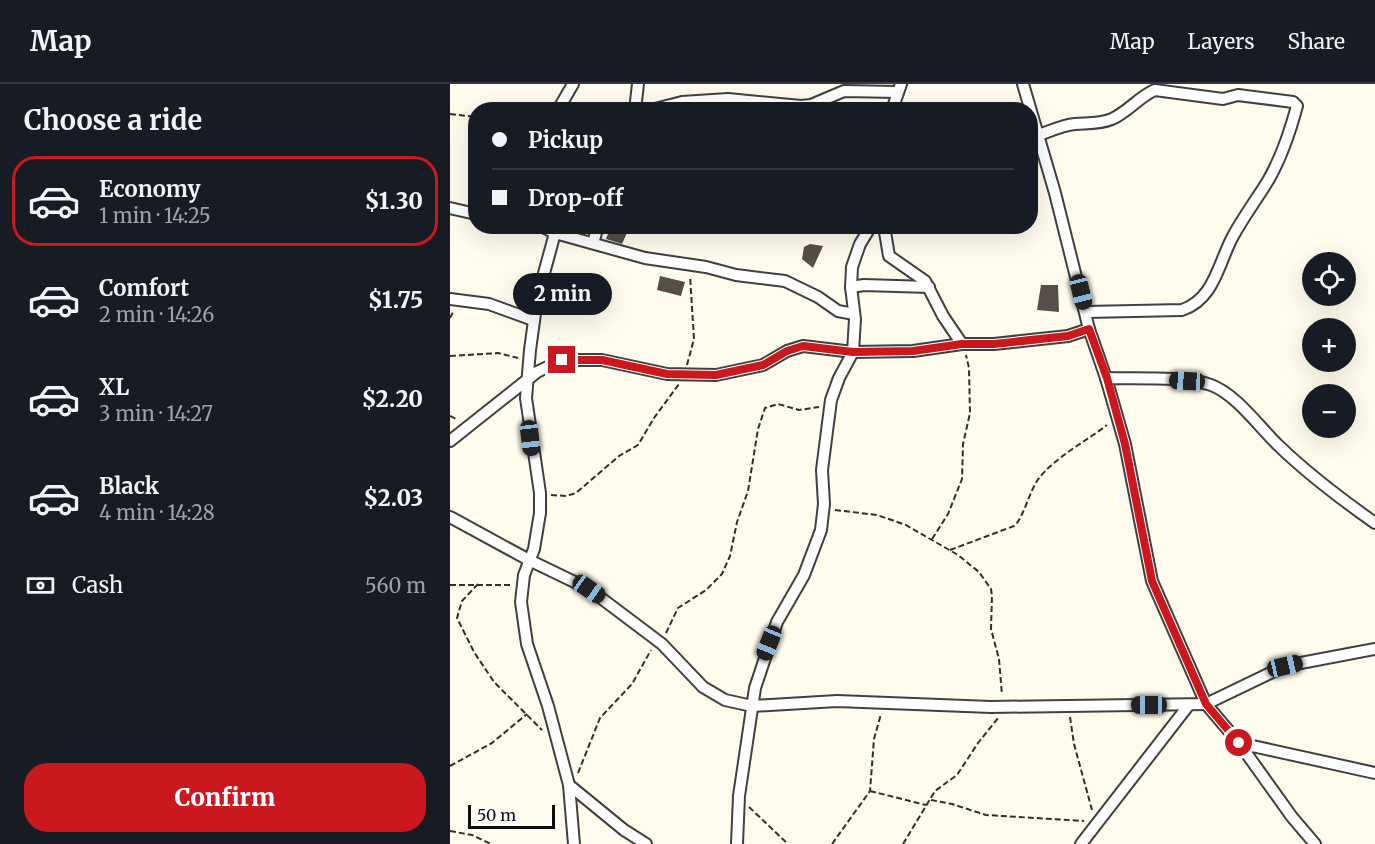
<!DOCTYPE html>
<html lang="en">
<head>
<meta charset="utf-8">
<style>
  body { margin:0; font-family:Merriweather,serif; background:#242831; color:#f1f3f6; height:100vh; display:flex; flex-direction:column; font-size:22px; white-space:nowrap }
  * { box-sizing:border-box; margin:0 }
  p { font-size:20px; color:#9ea1a6 }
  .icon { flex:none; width:33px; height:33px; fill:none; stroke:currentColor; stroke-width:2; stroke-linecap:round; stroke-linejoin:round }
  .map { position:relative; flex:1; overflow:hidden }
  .side { display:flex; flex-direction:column; background:#171b24; width:450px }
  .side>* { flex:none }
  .hud { position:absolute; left:18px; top:18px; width:570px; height:132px; border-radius:24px; box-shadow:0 6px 24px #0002; display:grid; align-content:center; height:132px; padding:0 24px; background:#171b24 }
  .buttons { position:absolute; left:852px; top:168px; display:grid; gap:12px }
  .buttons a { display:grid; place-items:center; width:54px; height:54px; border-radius:50%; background:#171b24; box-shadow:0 6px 24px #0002; font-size:30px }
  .scale { position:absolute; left:18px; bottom:15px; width:87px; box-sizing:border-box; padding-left:6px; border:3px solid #0d0d0d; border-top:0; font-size:16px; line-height:21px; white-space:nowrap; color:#0d0d0d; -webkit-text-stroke:4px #fff; paint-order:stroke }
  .end { position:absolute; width:27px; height:27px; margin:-14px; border:8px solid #cb171e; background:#fff; box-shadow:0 0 0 3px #fff }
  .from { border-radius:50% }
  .bubble { position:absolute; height:42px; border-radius:21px; background:#171b24; box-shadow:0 6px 24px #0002; font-size:20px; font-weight:800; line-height:42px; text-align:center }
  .car { position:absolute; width:18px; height:36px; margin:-18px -9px; border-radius:8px; box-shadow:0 0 4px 2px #0007; background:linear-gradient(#222 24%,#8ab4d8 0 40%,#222 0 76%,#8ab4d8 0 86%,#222 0) }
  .hud b { display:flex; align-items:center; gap:21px; height:57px; font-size:22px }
  .hud b+b { border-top:2px solid #363941 }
  .hud i { width:15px; height:15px; background:#f1f3f6 }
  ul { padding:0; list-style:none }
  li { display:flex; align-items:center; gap:18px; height:90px; margin:0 12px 9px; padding:0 12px; border:3px solid transparent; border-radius:24px }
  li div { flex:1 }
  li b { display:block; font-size:22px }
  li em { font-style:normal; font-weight:800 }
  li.on { border-color:#cb171e }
  li>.icon { width:54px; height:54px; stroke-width:1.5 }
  h2 { padding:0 24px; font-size:27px; line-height:72px }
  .pay { display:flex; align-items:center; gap:15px; height:66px; padding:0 24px; font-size:22px }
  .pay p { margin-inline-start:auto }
  .button { display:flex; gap:12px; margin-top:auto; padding:12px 24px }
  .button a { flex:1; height:69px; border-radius:24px; background:#cb171e; color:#fff; font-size:24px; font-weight:800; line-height:69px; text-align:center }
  header { display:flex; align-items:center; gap:36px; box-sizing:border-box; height:84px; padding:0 30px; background:#171b24; border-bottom:2px solid #363941 }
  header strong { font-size:28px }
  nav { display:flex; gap:33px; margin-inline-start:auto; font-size:21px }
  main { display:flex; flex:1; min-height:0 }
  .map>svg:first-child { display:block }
</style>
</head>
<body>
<header>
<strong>Map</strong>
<nav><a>Map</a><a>Layers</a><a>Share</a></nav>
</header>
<main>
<section class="side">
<h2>Choose a ride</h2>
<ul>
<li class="on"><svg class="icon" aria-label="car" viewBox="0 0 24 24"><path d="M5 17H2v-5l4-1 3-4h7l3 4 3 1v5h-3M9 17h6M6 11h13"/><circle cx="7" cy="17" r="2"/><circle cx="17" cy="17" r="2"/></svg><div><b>Economy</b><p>1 min · 14:25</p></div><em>$1.30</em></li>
<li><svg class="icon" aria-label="car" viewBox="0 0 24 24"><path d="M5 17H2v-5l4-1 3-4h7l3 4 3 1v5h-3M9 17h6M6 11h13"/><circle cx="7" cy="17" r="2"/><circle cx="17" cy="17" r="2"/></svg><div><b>Comfort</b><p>2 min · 14:26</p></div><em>$1.75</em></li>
<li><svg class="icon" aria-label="car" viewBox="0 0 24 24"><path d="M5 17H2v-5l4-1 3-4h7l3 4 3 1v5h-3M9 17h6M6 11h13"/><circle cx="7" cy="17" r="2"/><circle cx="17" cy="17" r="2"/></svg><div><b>XL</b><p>3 min · 14:27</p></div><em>$2.20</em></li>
<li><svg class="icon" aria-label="car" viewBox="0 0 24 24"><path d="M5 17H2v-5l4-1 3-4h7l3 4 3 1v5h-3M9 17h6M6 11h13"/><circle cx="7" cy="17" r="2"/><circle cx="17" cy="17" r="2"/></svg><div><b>Black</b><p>4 min · 14:28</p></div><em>$2.03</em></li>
</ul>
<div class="pay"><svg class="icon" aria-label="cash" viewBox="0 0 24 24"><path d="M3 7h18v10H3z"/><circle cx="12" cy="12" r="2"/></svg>Cash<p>560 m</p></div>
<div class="button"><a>Confirm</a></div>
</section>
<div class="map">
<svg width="925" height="760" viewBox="0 0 925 760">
  <rect width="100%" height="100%" fill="#fffced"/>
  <g fill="#574e48">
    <polygon points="161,142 180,142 172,160 156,155"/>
    <polygon points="360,160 373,162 363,184 352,175 354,163"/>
    <polygon points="210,192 235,198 231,212 207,206"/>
    <polygon points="591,201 608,201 609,228 587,226"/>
  </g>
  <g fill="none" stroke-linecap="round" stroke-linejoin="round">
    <defs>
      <g id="street">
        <polyline points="573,0 605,109 639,245 656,294 675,360 702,497 756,620 789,659 842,733 865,760"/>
        <polyline points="108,26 123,0"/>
        <polyline points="185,26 188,0"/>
        <polyline points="201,26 232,18 278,15 351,22 361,21 394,7 448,8"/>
        <polyline points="442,26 451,0"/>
        <path d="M589 51C600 47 613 41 625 40 638 39 650 40 662 35 679 27 690 12 705 6L773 15 788 11 843 18 847 22C840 48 832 72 819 95 807 115 793 133 782 154 768 181 764 215 732 226L636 228"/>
        <polyline points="0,124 26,130"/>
        <polyline points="91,142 105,149 195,174 256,183 286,191 335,197 368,213 388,227 404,230"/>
        <polyline points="434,142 439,172 475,197 493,232 512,260"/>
        <polyline points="105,149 87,215 80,266 76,314 90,409 90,429 84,465 74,491 71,518 77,560 98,622 119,701 124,760"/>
        <polyline points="143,159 148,142"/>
        <polyline points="401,203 414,201 479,203"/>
        <polyline points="0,215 39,220 83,236"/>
        <path d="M656 294C686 295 735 292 761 301 786 310 810 344 829 362 859 391 891 415 925 439"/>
        <polyline points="0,357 87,288 112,276 152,276 217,290 266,291 313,281 337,267 353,262 403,268 463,267 512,260 544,260 618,252 639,245"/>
        <polyline points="0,433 79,476 139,505 212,560 253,603 275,616 302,622 387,617 541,623 756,620 835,582 925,565"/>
        <polyline points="789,659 925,689"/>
        <polyline points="119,701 174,746 196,760"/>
        <polyline points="287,760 289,712 305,604 327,538 354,491 371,446 374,420 372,386 381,316 389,294 403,268 405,235 401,203 402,183 410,160 421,142"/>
        <polyline points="631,760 738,622"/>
      </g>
    </defs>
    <use href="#street" stroke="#404040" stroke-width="14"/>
    <g stroke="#2f2f2f" stroke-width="2" stroke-dasharray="6 3" stroke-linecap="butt">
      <polyline points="0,30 26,33"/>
      <polyline points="0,234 4,226"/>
      <polyline points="0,272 48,269 68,274"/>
      <polyline points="237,281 244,255 240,192"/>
      <polyline points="0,332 8,336"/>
      <polyline points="101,411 116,412 126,409 169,372 188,361 204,334 229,300"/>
      <polyline points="385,426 427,431 456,441 508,471 529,488 541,505 542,512 541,545 549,575 552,611"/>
      <polyline points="482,455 498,430 512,395 513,360 520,329 519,284 516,271"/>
      <path d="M500 466 564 442C573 435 579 409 587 397 602 375 635 358 657 341"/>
      <polyline points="28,500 12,517 7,534 24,568 44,598 92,646"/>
      <polyline points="0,501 63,501"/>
      <polyline points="216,549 228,524 256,506 272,490 280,472 287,438 298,407 308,345 315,324 328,320 349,326 369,323"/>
      <polyline points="620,633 624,660 642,726"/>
      <polyline points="0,682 42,659 77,630"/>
      <polyline points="128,689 150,634 182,600 201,566"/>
      <polyline points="420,707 476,721"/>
      <polyline points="481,716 502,720 536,731 634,737"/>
      <polyline points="299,723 338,760"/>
      <polyline points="0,747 22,751 41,760"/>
      <polyline points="382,760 420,707 424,655 431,630"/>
      <polyline points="453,760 485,707 507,691 528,659 548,634"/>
    </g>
    <use href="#street" stroke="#fff" stroke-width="10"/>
  </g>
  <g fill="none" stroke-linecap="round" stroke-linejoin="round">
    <polyline stroke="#cb171e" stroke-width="8" points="112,276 152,276 217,290 266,291 313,281 337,267 353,262 403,268 463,267 512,260 544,260 618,252 639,245 657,294 675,360 702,497 756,620 789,659"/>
  </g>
</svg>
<div class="buttons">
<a><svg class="icon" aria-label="locate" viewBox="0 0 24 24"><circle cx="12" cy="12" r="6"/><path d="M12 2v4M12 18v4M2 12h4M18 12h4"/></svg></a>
<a>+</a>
<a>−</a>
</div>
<div class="scale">50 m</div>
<i class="end from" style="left:789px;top:659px"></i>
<i class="end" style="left:112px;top:276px"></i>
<div class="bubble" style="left:63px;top:189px;width:99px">2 min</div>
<i class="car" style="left:631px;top:208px;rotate:166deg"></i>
<i class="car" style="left:737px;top:297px;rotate:273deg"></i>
<i class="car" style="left:80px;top:354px;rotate:173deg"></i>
<i class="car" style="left:139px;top:505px;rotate:125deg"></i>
<i class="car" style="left:319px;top:559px;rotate:202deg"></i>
<i class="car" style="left:835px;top:582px;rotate:77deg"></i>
<i class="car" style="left:699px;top:621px;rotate:270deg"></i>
<div class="hud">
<b><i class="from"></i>Pickup</b>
<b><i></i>Drop-off</b>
</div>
</div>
</main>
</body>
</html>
